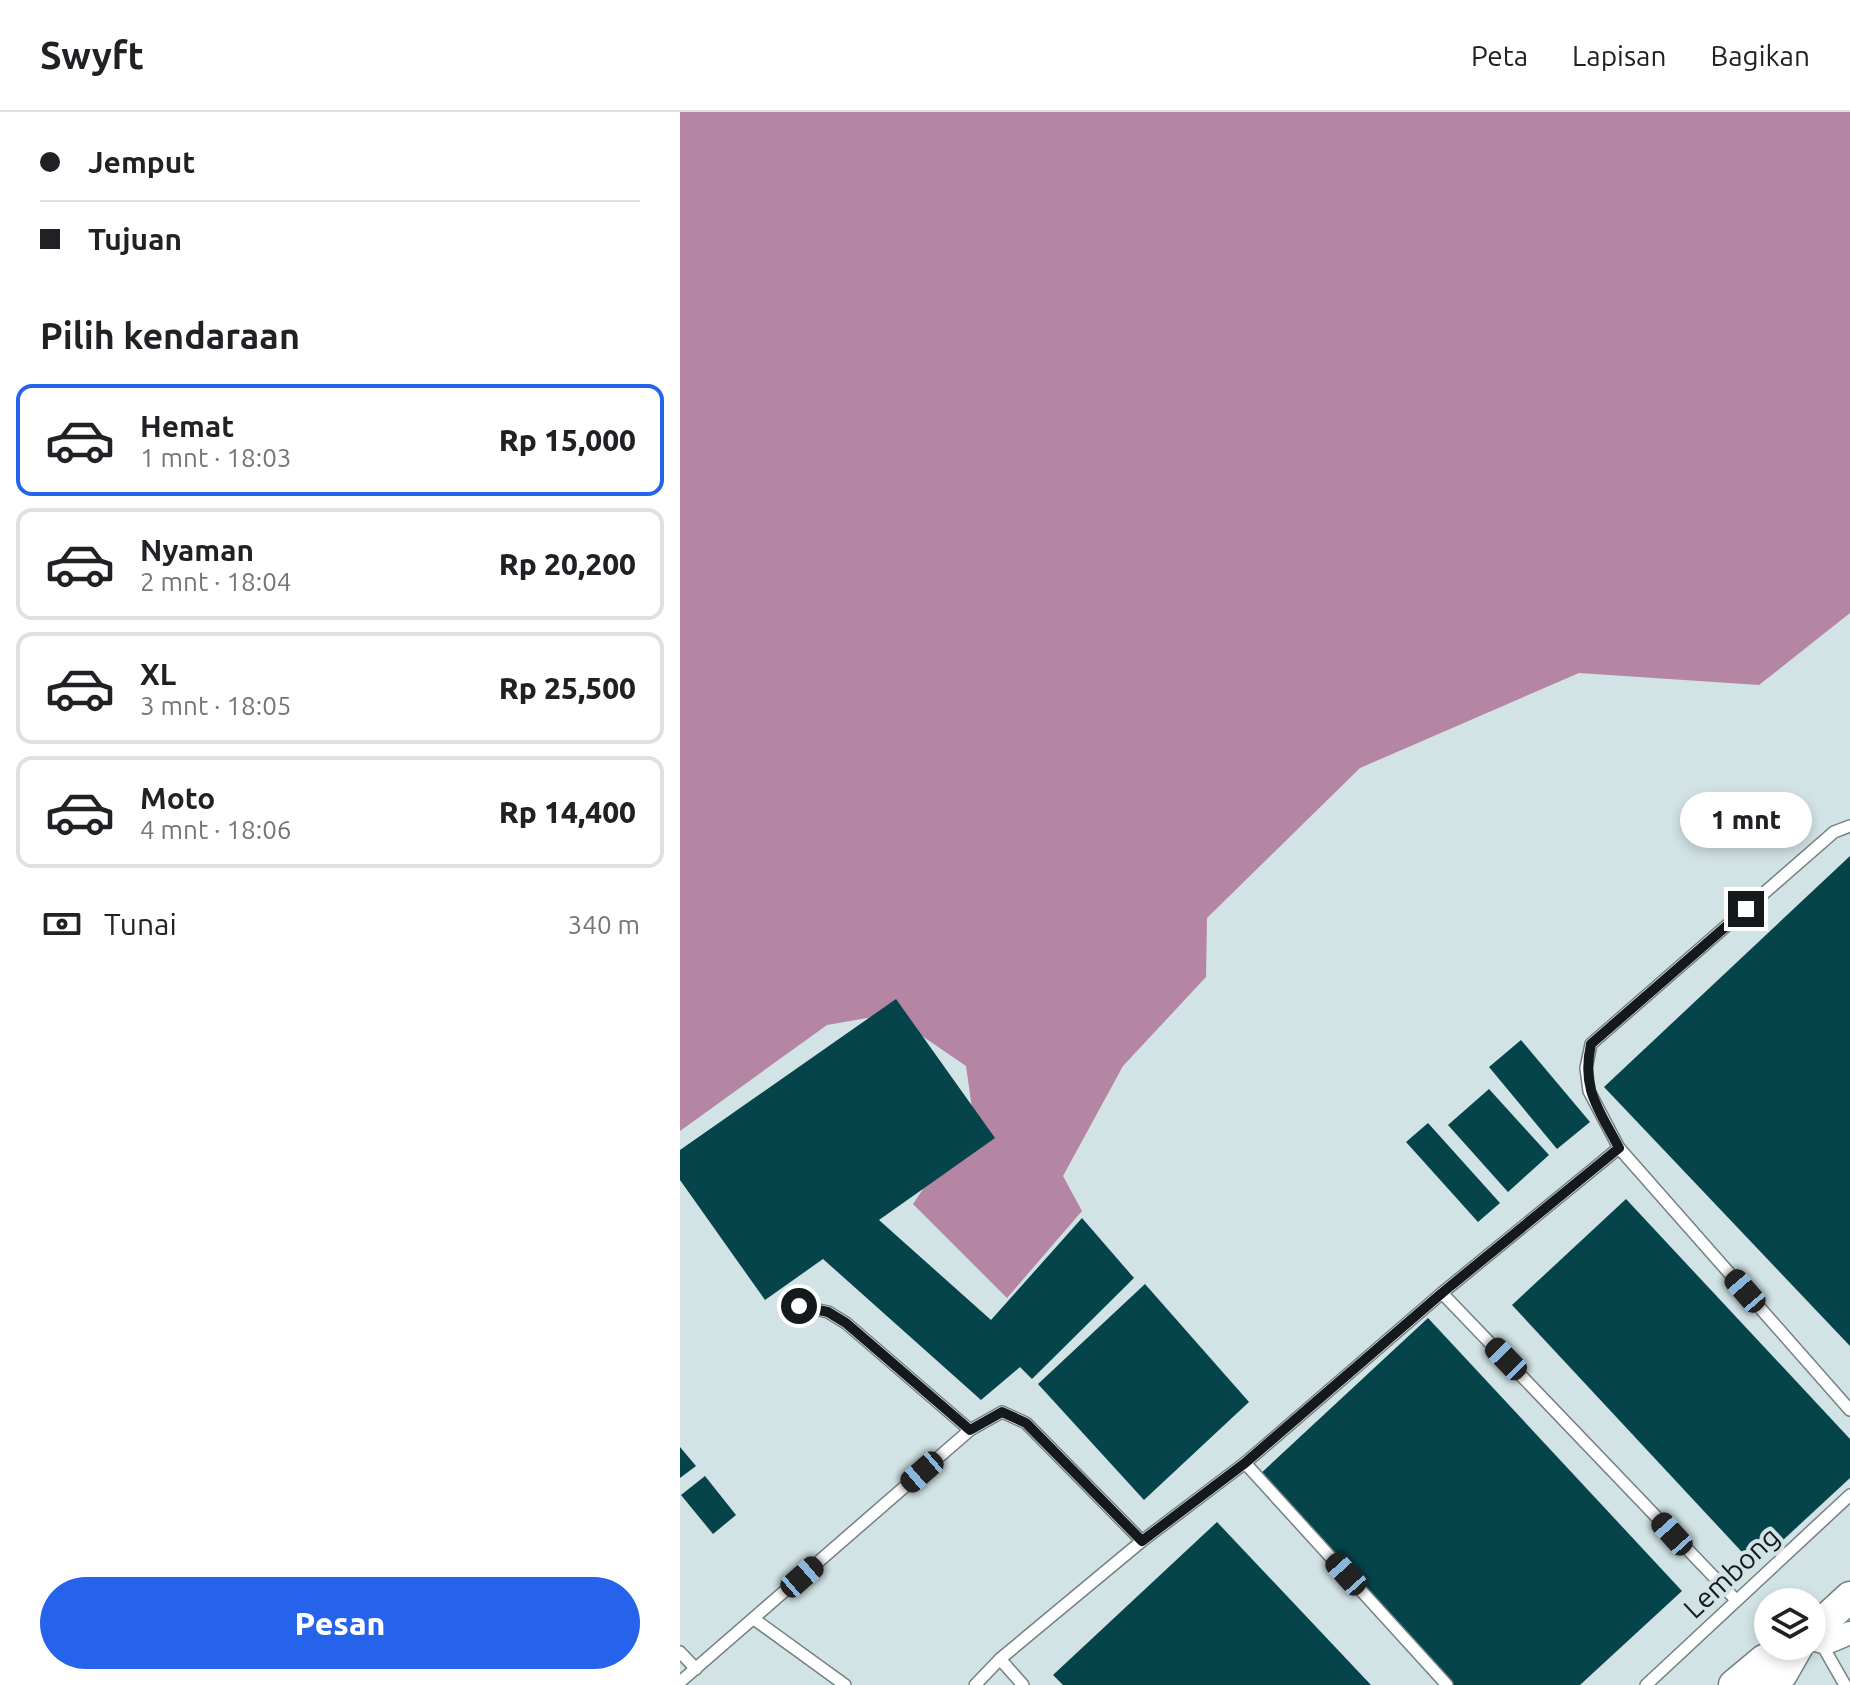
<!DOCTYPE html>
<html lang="id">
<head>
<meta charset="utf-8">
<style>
  body { margin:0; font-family:Ubuntu,sans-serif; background:#f2f2f2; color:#202124; height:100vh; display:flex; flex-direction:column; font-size:30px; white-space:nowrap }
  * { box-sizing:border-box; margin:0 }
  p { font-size:26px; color:#757577 }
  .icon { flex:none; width:44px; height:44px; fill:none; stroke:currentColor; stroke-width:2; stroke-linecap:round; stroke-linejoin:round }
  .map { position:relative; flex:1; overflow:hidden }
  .sheet { display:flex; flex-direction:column; background:#fff; width:680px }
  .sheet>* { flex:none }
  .banner { display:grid; align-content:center; height:176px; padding:0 40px; background:#fff }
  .buttons { position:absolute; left:1074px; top:1476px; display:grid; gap:16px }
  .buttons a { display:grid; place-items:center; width:72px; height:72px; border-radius:50%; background:#fff; box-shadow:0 4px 12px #0003; font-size:40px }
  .end { position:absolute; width:36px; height:36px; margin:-18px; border:10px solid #141a1b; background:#fff; box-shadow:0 0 0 4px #fff }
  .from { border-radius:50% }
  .bubble { position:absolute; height:56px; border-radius:28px; background:#fff; box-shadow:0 4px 12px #0003; font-size:26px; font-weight:800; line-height:56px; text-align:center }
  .car { position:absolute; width:24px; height:48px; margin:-24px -12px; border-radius:10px; box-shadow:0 0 6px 2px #0007; background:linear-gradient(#222 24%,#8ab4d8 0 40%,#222 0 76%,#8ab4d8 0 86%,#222 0) }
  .banner b { display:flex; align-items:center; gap:28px; height:76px; font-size:30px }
  .banner b+b { border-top:2px solid #e0e0e0 }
  .banner i { width:20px; height:20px; background:#202124 }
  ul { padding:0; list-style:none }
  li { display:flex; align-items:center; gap:24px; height:112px; margin:0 16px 12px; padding:0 24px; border:4px solid #e0e0e0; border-radius:16px }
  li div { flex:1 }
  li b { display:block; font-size:30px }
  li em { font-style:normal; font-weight:800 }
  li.current { border-color:#2563eb }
  li>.icon { width:72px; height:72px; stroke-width:1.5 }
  h2 { padding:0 40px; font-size:36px; line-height:96px }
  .pay { display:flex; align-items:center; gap:20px; height:88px; padding:0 40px; font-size:30px }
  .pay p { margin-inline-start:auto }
  .cta { display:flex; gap:16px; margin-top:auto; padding:16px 40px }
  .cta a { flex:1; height:92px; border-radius:48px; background:#2563eb; color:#fff; font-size:32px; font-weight:800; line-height:92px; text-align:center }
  header { display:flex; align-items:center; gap:48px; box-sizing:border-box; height:112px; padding:0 40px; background:#fff; border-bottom:2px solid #e0e0e0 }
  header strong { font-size:38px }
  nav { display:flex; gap:44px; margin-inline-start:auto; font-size:28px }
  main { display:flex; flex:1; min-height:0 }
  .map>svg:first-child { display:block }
</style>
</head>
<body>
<header>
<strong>Swyft</strong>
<nav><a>Peta</a><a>Lapisan</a><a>Bagikan</a></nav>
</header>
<main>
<section class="sheet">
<div class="banner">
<b><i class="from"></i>Jemput</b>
<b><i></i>Tujuan</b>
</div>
<h2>Pilih kendaraan</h2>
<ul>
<li class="current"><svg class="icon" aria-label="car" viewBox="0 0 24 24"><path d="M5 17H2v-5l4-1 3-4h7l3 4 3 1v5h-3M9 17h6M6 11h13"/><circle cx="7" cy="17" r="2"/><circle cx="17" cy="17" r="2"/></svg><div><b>Hemat</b><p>1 mnt · 18:03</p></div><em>Rp 15,000</em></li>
<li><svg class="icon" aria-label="car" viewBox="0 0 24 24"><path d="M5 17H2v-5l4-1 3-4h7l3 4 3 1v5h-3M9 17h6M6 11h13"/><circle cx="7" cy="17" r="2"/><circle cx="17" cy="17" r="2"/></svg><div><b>Nyaman</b><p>2 mnt · 18:04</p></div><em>Rp 20,200</em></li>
<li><svg class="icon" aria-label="car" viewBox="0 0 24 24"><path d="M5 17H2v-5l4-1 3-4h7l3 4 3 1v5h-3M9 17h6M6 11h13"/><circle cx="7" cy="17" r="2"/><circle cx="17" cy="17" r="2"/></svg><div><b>XL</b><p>3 mnt · 18:05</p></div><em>Rp 25,500</em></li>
<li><svg class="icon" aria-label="car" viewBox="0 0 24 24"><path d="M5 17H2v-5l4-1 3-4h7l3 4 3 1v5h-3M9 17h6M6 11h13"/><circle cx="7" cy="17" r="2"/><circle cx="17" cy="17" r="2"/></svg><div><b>Moto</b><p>4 mnt · 18:06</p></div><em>Rp 14,400</em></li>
</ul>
<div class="pay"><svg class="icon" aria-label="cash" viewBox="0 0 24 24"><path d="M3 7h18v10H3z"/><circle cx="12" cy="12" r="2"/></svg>Tunai<p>340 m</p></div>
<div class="cta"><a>Pesan</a></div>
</section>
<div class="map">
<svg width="1170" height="1573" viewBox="0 0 1170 1573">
  <rect width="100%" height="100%" fill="#d2e3e5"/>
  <polygon fill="#b585a4" points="0,0 1170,0 1170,501 1079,573 899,561 680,656 527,806 526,865 443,954 383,1064 402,1099 327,1186 233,1092 293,1003 286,954 210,902 147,913 0,1019"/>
  <g fill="#06444b">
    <polygon points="1170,744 1170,1234 924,975"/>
    <polygon points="216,887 315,1026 199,1108 311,1208 402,1106 454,1166 352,1267 340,1255 301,1288 143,1147 85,1188 0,1068 0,1038"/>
    <polygon points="841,928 910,1010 877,1037 809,955"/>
    <polygon points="809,977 869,1043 828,1080 768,1013"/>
    <polygon points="748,1011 820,1091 798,1110 726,1030"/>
    <polygon points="946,1087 1170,1327 1170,1366 1075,1454 832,1193"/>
    <polygon points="465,1172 569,1290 464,1388 358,1272"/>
    <polygon points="748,1206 1002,1479 900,1573 772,1573 578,1364"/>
    <polygon points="0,1335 16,1354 0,1366"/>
    <polygon points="25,1364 56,1403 33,1422 1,1383"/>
    <polygon points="537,1410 691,1573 383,1573 373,1563"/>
  </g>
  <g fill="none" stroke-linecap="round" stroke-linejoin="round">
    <defs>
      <g id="service">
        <polyline points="1170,714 1154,720 911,932 906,956 909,979 939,1036 1170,1298"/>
        <polyline points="762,1181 939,1036"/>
        <polyline points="119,1194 148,1200 166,1211 290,1318"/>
        <polyline points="565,1351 767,1573"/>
        <polyline points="74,1507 165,1573"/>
        <polyline points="1141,1531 1165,1573"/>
        <polyline points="0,1540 16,1557"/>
        <polyline points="0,1570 290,1318 322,1300 346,1311 462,1429"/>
        <polyline points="295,1573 320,1547"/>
        <polyline points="343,1573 320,1547 462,1429 565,1351 762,1181 1056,1488"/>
        <polyline points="966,1573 1170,1383"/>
      </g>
      <polyline id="minor" points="1132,1527 1146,1531 1170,1521"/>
      <g id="secondary">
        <polyline points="1132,1520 1170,1485"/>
        <polyline points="1054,1573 1084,1548 1114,1534"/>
        <polyline points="1092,1573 1102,1562 1118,1534"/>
      </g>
    </defs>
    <use href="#service" stroke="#728183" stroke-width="14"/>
    <use href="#minor" stroke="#728183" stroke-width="25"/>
    <use href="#secondary" stroke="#728183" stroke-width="33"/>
    <use href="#service" stroke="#fff" stroke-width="11"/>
    <use href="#minor" stroke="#fff" stroke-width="22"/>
    <use href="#secondary" stroke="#fff" stroke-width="30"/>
  </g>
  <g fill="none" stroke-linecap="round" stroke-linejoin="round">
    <path stroke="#141a1b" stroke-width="10" d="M119 1194 148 1200 166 1211 290 1318 322 1300 346 1311 462 1429 565 1351 762 1181 939 1036C919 997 901 978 911 932L1066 797"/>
  </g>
  <g text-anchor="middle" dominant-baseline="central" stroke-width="8" stroke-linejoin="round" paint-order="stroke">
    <g font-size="28" fill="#141a1b" stroke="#d2e3e5">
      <text transform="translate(1051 1460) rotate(-43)">Lembong</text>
    </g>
  </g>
</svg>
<div class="buttons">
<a><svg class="icon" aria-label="layers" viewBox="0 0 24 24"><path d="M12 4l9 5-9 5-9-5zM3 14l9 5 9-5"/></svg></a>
</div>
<i class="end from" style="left:119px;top:1194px"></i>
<i class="end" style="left:1066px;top:797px"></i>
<div class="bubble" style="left:1000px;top:680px;width:132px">1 mnt</div>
<i class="car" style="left:1065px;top:1179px;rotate:319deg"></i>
<i class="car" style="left:826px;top:1247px;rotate:316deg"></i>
<i class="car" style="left:242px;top:1360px;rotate:229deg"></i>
<i class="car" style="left:992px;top:1422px;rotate:318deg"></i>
<i class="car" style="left:666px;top:1462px;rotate:318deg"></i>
<i class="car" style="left:122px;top:1465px;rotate:49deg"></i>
</div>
</main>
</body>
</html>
